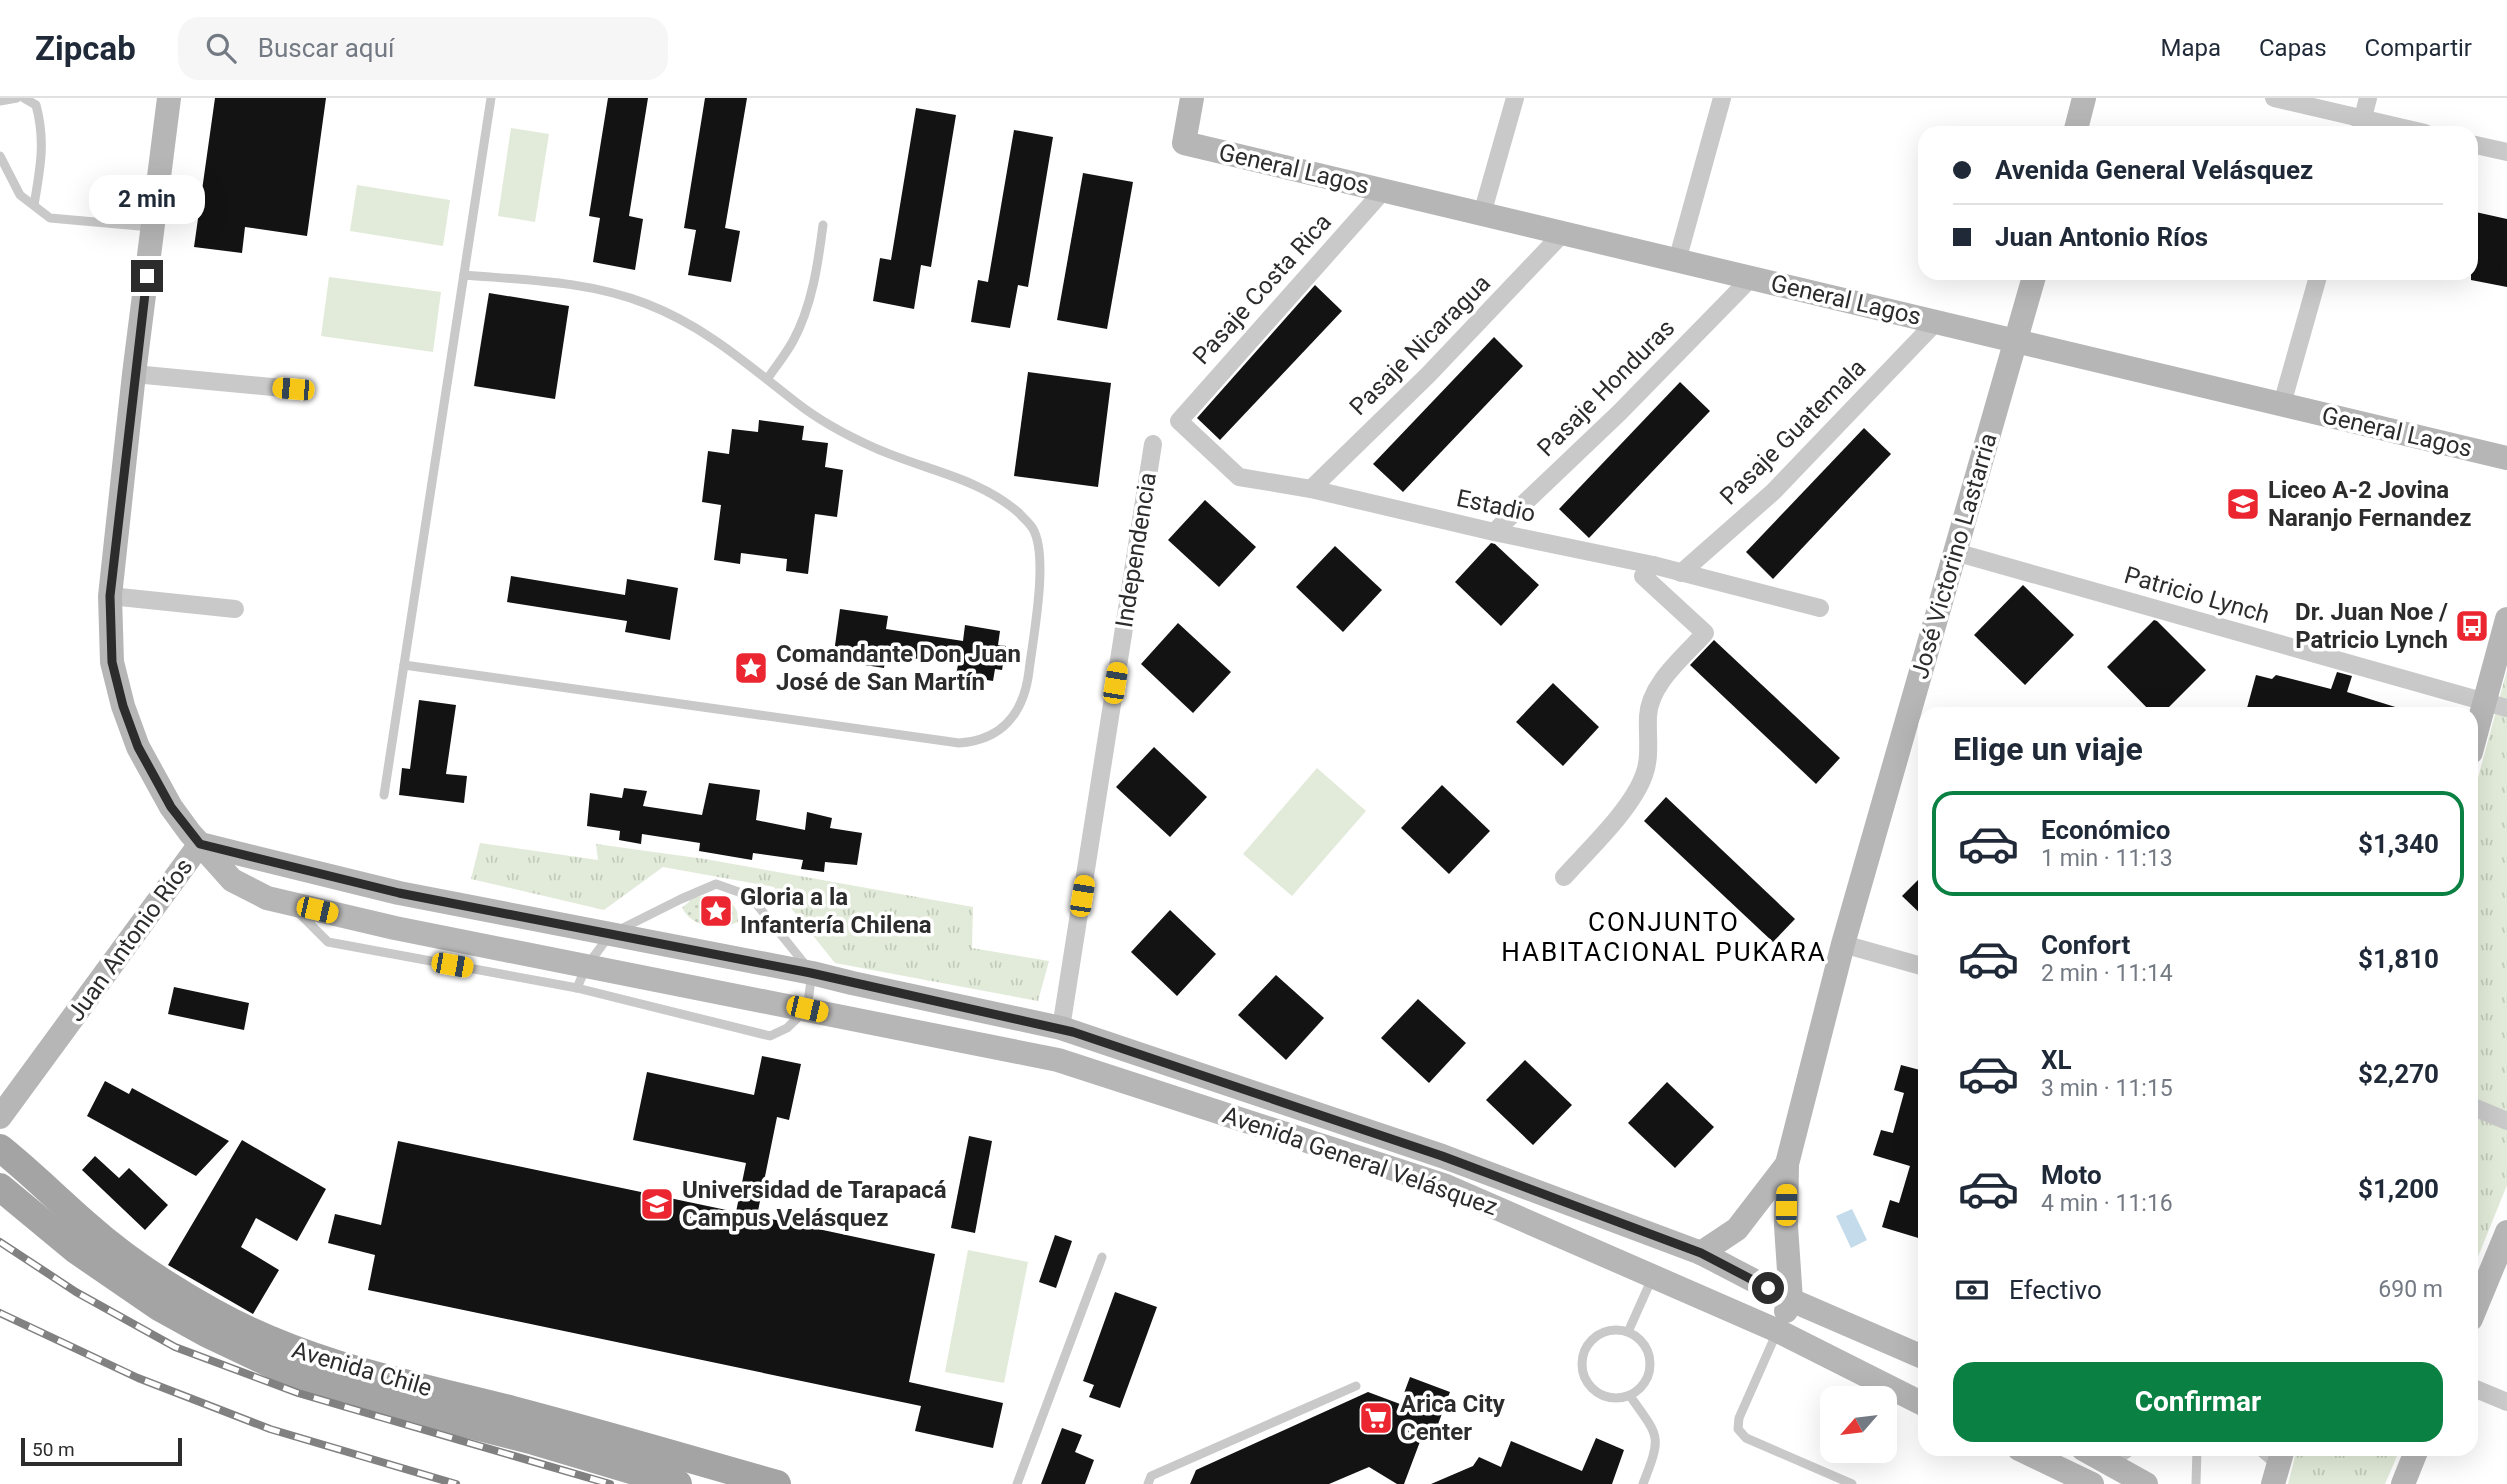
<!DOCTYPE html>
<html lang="es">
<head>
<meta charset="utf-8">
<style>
  body { margin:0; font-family:Roboto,sans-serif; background:#f6f6f7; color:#1f2937; height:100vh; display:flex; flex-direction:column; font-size:26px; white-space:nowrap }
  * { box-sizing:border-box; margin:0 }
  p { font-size:23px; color:#747a83 }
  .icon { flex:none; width:38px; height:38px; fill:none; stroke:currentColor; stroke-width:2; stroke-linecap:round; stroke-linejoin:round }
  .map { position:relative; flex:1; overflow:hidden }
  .details { position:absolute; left:1918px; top:609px; width:560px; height:749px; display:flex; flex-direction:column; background:#fff; border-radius:21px; box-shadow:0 7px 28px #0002 }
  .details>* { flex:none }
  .top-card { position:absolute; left:1918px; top:28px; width:560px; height:154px; border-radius:21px; box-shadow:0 7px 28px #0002; display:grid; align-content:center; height:154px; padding:0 35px; background:#fff }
  .needle { width:46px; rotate:242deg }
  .buttons { position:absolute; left:1820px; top:1288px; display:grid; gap:14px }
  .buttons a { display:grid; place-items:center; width:77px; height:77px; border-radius:14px; background:#fff; box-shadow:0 7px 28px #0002; font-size:35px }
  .scale { position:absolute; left:21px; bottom:18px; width:161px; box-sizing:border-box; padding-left:7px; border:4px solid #2c2c2c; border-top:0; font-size:19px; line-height:24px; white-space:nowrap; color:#2c2c2c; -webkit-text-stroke:5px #fff; paint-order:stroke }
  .end { position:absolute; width:32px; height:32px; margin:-16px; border:9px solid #2c2c2c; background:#fff; box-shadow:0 0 0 4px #fff }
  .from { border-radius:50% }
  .bubble { position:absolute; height:49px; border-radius:21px; background:#fff; box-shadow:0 7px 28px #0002; font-size:23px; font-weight:700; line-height:49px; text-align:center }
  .car { position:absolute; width:21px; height:42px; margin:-21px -10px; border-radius:9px; box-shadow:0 0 5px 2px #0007; background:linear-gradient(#f5c518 24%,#345 0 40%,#f5c518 0 76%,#345 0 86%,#f5c518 0) }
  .top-card b { display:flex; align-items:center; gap:24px; height:66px; font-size:26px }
  .top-card b+b { border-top:2px solid #e0e1e3 }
  .top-card i { width:18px; height:18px; background:#1f2937 }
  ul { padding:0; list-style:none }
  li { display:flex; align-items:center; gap:21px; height:105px; margin:0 14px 10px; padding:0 21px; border:4px solid transparent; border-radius:21px }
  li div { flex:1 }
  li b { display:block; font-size:26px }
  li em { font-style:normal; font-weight:700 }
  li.on { border-color:#0b8043 }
  li>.icon { width:63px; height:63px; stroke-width:1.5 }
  h2 { padding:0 35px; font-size:32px; line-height:84px }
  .pay { display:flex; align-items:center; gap:18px; height:77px; padding:0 35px; font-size:26px }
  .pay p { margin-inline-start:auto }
  .action { display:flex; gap:14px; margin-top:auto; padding:14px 35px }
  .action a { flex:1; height:80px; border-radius:21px; background:#0b8043; color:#fff; font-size:28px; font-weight:700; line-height:80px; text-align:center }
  header { display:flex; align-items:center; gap:42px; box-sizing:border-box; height:98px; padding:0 35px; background:#fff; border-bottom:2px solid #e0e1e3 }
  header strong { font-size:33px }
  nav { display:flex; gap:38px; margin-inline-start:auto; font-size:24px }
  .search { width:490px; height:63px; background:#f6f6f7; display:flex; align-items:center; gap:18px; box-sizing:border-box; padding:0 24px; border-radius:21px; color:#747a83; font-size:26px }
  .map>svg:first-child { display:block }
</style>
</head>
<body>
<header>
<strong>Zipcab</strong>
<div class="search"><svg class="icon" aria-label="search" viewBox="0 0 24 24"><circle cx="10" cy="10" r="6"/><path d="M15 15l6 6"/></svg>Buscar aquí</div>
<nav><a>Mapa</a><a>Capas</a><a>Compartir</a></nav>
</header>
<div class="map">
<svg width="2507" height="1386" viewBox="0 0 2507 1386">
  <defs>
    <pattern id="grass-dots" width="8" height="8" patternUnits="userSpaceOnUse" patternTransform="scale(1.75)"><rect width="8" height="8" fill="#e2ebd9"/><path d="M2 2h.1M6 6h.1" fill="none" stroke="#c2caba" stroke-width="1.8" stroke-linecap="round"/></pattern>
    <pattern id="park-tufts" width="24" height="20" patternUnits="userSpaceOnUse" patternTransform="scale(1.75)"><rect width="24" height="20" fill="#e2ebd9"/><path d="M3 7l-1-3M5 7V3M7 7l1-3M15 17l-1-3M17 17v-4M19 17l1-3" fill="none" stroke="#c2caba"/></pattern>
  </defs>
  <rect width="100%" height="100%" fill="#fff"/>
  <path fill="url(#grass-dots)" d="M704 798 732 805 737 813 738 824C719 833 693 830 682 810L694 799Z"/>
  <g fill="url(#park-tufts)">
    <polygon points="2507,572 2507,1087 2471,1176 2471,706"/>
    <polygon points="480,745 598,762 596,746 705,761 973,809 972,850 1049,863 1038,903 835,865 774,789 663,769 604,812 471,781"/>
    <polygon points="2297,1351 2400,1351 2385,1386 2288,1386"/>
  </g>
  <g fill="#e2ebd9">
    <polygon points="511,30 549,36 535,124 498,118"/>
    <polygon points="357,87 450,102 443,148 350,133"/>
    <polygon points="329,179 441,194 433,254 321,238"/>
    <polygon points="1317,670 1366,713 1292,798 1243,756"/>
    <polygon points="968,1152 1028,1164 1004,1285 945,1274"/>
  </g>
  <polygon fill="#c4dbec" points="1852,1111 1867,1142 1851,1150 1836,1118"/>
  <g fill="#131313">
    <polygon points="215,0 326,0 307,138 245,129 242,155 194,149"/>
    <polygon points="608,0 648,0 629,118 643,121 635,172 593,164 600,120 589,118"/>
    <polygon points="705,0 747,0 725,130 740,133 731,184 688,177 696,132 684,130"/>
    <polygon points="916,10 956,17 931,169 921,167 914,211 873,203 880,160 891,162"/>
    <polygon points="1014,32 1053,39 1028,189 1018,187 1010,230 971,224 978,182 988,184"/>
    <polygon points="1083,75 1133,84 1107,231 1057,222"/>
    <polygon points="2471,113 2507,121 2507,189 2471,182"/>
    <polygon points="1315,187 1342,213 1220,342 1197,320"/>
    <polygon points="489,195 569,208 555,301 474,288"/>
    <polygon points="1494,239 1523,268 1403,394 1373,366"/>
    <polygon points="1028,274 1111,285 1098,389 1014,378"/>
    <polygon points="1680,284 1710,313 1589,440 1559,411"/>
    <polygon points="759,322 804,328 802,342 828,345 825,369 843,372 837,419 815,416 808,476 786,473 787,461 741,455 740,466 714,462 721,407 702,404 708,353 729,356 732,331 758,334"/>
    <polygon points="1864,330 1891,356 1773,481 1746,454"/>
    <polygon points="1205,402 1256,449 1219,489 1168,442"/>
    <polygon points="1491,445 1495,446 1539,487 1501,528 1455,484"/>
    <polygon points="1335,448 1382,492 1343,534 1296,489"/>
    <polygon points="511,478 625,497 627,481 678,490 670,542 625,534 627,523 507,504"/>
    <polygon points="2023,487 2074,537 2025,587 1974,537"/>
    <polygon points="840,511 888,518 886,531 963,543 965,527 1000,533 998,547 1006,548 1002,572 995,571 993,583 956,577 958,567 886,556 884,570 833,562"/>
    <polygon points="2154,522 2157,523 2206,572 2162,616 2153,616 2107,569"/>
    <polygon points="1178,525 1231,574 1193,615 1141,566"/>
    <polygon points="1714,542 1840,660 1816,686 1690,567"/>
    <polygon points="2337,574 2352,578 2347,594 2405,612 2404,616 2292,616 2270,609 2267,616 2247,610 2256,577 2272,581 2276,577 2331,591"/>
    <polygon points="1553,585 1599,629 1563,668 1516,624"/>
    <polygon points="419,602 456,607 446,676 467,678 464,705 399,697 402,670 410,671"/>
    <polygon points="1154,649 1207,699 1170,739 1116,689"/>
    <polygon points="709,685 760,692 756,722 805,732 807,714 832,720 830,730 862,735 857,767 825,764 824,774 801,771 803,762 753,755 752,762 699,753 700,745 642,736 641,746 619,742 620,733 587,728 590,695 622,700 624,690 647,693 643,708 702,717"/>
    <polygon points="1442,687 1490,733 1449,776 1401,730"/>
    <polygon points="1666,699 1795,821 1773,844 1644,723"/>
    <polygon points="1925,775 1925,820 1902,798"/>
    <polygon points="1170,812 1216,856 1177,898 1131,854"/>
    <polygon points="1276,877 1324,920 1286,962 1238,917"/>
    <polygon points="174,889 249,905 244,932 168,916"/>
    <polygon points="1418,901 1466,945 1429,985 1381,940"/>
    <polygon points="762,958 801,966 789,1022 777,1019 757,1118 935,1156 909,1284 1003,1305 993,1350 915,1333 921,1308 368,1192 375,1157 328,1145 335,1116 381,1127 398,1043 736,1114 746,1065 633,1042 647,974 754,997"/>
    <polygon points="1525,962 1572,1007 1533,1047 1486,1002"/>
    <polygon points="1901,967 1920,972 1918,978 1925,980 1925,1142 1882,1129 1890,1102 1899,1105 1910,1068 1873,1057 1881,1032 1893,1035 1904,995 1894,992"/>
    <polygon points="105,983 129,996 132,990 229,1043 196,1078 87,1018"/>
    <polygon points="1667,984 1714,1029 1675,1070 1628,1025"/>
    <polygon points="969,1038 992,1043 975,1135 951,1130"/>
    <polygon points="242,1042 326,1091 297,1143 256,1120 241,1149 279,1172 253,1216 168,1167"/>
    <polygon points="95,1058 119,1080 129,1070 168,1107 145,1132 82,1072"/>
    <polygon points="1055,1137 1072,1143 1056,1190 1039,1184"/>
    <polygon points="1115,1194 1157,1209 1120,1310 1089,1299 1094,1287 1083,1283"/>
    <polygon points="1410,1279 1450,1294 1434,1337 1424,1333 1404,1386 1397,1386 1369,1369 1329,1386 1190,1386 1196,1372 1368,1294 1400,1306"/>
    <polygon points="1062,1330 1082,1337 1075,1354 1094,1362 1085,1386 1041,1386"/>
    <polygon points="1596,1340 1624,1352 1612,1386 1431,1386 1473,1368 1479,1359 1501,1369 1511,1343 1582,1373"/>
  </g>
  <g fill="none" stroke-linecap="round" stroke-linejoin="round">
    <g stroke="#c9c9c9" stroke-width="9">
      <path d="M24 0 36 7C46 44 40 71 34 107"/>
      <polyline points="0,3 17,0"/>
      <polyline points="0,58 20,97 50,120 151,129"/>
      <path d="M768 280C776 268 786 256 793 243 812 208 818 166 823 127"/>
      <path d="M404 567 959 645C1002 642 1024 615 1029 573 1033 540 1049 459 1033 431 1030 425 1023 420 1019 415 978 379 924 372 875 350 848 338 820 323 797 305 748 267 706 229 647 206 589 183 526 182 464 177"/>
      <polyline points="384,697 491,0"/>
      <polyline points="299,815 328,844 577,890 770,938 787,930 807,911 812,875 750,798 716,786 681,801 621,831"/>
      <polyline points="577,890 586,869 609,838"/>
      <circle cx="1616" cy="1266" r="34"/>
      <polyline points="1628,1234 1653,1178"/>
      <polyline points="1777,1234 1739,1320 1738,1331 1746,1340 1852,1386"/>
      <path d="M1630 1298C1660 1340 1662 1337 1643 1386"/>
      <polyline points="2257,1351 2277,1368"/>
      <polyline points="2115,1364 2134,1351"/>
      <polyline points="1017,1386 1102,1159"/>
      <polyline points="1148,1386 1151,1378 1356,1288"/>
      <polyline points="2196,1386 2197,1351"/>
    </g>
    <g stroke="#c9c9c9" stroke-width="18">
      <polyline points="2274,0 2425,35"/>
      <polyline points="2359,35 2368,0"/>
      <polyline points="2471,46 2507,54"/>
      <polyline points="1383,93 1179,323 1239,379 1311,391 1494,434 1653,467 1820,510"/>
      <polyline points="1482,116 1515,0"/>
      <polyline points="1677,163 1722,0"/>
      <polyline points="134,276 293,291"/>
      <polyline points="2282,306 2319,175"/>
      <polyline points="1311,391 1428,277 1563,135"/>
      <polyline points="1494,434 1619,315 1751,180"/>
      <polyline points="1955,454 2507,610"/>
      <polyline points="1681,475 1773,394 1936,224"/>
      <polyline points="110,498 235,511"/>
      <path d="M1564 779C1589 751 1632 711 1644 677 1651 659 1647 637 1648 618 1650 585 1684 559 1705 535L1643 478 1653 467"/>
      <polyline points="1843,846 1925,869"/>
      <polyline points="1061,930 1153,346"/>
      <polyline points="2471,1008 2507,1023"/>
      <polyline points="2471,1289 2507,1304"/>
    </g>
    <g stroke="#b6b6b6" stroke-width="24">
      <polyline points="169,0 134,276 110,498 112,564 123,608 138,649 171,709 190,735 232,782 267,800 395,830 1058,962 1446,1088 1778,1233 1925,1307"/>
      <polyline points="1192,0 1184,45 2507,360"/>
      <polyline points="2075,35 2084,0"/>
      <polyline points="2471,654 2507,521"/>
      <polyline points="200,746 399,795 812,875 852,885 1061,930 1442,1058 1701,1155 1791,1202 1925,1260"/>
      <polyline points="0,1019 200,746"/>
      <polyline points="1701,1155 1737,1131 1787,1066"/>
      <polyline points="1786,1213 1791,1202 1786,1128 1787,1066 1843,846 2035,175"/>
      <polyline points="2471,1221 2507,1134"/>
      <polyline points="2019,1351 2092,1386"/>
      <polyline points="2083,1351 2146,1386"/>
      <polyline points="2273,1386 2283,1351"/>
      <polyline points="2403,1386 2417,1351"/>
    </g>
    <g stroke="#a4a4a4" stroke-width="28">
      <path d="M0 1050C30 1074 57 1101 87 1127 125 1161 168 1189 213 1214 306 1266 410 1286 513 1312 601 1335 689 1361 777 1386"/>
      <polyline points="0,1089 76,1152 159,1209 206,1235 282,1271 356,1298 534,1343 678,1386"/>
    </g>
    <defs>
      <g id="rail">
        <polyline points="0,1144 76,1194 175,1249 298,1295 610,1386"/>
        <polyline points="0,1215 138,1280 270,1331 456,1386"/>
      </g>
    </defs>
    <use href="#rail" stroke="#818181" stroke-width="8"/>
    <use href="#rail" stroke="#fff" stroke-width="5" stroke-dasharray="16" stroke-linecap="butt"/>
  </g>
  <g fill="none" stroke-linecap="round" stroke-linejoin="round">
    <polyline stroke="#2c2c2c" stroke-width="9" points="147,178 110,498 112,564 123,608 138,649 171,709 200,746 399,795 811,875 1073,934 1442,1058 1701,1155 1768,1190"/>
  </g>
  <defs>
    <symbol id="school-square" viewBox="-11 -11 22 22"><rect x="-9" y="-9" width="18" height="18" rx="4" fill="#eb2631" stroke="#fff"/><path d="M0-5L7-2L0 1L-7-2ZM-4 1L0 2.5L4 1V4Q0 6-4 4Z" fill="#fff"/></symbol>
    <symbol id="bus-square" viewBox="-11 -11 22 22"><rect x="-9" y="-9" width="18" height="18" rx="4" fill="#eb2631" stroke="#fff"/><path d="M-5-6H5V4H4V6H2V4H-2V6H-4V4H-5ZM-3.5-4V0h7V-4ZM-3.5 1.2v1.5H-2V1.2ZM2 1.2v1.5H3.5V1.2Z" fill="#fff"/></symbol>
    <symbol id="sight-square" viewBox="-11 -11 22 22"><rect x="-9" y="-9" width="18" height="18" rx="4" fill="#eb2631" stroke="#fff"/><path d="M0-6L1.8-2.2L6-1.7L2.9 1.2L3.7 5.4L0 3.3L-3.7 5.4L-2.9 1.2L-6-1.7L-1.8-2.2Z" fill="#fff"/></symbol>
    <symbol id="university-square" viewBox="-11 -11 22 22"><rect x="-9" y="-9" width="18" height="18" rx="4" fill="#eb2631" stroke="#fff"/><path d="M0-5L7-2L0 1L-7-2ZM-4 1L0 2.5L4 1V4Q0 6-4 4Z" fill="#fff"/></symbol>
    <symbol id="supermarket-square" viewBox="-11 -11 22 22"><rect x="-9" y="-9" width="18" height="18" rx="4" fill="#eb2631" stroke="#fff"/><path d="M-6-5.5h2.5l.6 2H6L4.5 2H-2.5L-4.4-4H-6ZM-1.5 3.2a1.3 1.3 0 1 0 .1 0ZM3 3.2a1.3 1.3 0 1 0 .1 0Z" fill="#fff"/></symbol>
  </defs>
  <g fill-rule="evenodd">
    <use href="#school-square" x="2224" y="387" width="38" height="38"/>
    <use href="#bus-square" x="2453" y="509" width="38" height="38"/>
    <use href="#sight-square" x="732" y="551" width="38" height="38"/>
    <use href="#sight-square" x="697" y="794" width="38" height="38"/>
    <use href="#university-square" x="638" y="1087" width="38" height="38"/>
    <use href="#supermarket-square" x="1357" y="1301" width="38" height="38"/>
  </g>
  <g text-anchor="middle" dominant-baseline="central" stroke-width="7" stroke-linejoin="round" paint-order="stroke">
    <g font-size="24" fill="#2c2c2c" stroke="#fff">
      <text transform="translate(1294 71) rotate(13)">General Lagos</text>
      <text transform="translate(1262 191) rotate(-48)">Pasaje Costa Rica</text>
      <text transform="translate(1846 202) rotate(13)">General Lagos</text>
      <text transform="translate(1420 247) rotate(-45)">Pasaje Nicaragua</text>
      <text transform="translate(1606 290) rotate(-45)">Pasaje Honduras</text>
      <text transform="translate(1793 334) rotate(-45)">Pasaje Guatemala</text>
      <text transform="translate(2397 334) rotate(13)">General Lagos</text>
      <text transform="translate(1496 408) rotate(12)">Estadio</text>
      <text transform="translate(1136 452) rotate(-81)">Independencia</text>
      <text transform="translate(1954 458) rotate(-74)">José Victorino Lastarria</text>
      <text transform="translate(2197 497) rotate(16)">Patricio Lynch</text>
      <text transform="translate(130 842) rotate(-54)">Juan Antonio Ríos</text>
      <text transform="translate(1360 1063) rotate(19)">Avenida General Velásquez</text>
      <text transform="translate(362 1271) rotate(16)">Avenida Chile</text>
    </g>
    <g font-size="24" font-weight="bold" fill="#2c2c2c" stroke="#fff" text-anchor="start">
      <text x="2268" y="392">Liceo A-2 Jovina<tspan x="2268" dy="28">Naranjo Fernandez</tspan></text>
      <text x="2448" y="514" text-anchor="end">Dr. Juan Noe /<tspan x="2448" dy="28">Patricio Lynch</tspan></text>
      <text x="776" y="556">Comandante Don Juan<tspan x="776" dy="28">José de San Martín</tspan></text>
      <text x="740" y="799">Gloria a la<tspan x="740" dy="28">Infantería Chilena</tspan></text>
      <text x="682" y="1092">Universidad de Tarapacá<tspan x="682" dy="28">Campus Velásquez</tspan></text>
      <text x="1400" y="1306">Arica City<tspan x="1400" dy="28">Center</tspan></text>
    </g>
    <g font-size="26" letter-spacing="2" fill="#000" stroke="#fff">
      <text x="1664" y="824">CONJUNTO<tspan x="1664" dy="30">HABITACIONAL PUKARA</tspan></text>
    </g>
  </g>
</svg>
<div class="buttons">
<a><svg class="needle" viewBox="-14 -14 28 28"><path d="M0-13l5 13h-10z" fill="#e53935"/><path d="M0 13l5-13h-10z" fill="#747a83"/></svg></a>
</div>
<div class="scale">50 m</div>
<i class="end from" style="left:1768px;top:1190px"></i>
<i class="end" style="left:147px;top:178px"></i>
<div class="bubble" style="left:89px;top:77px;width:116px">2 min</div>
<i class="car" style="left:293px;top:291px;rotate:275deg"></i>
<i class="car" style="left:1115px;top:585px;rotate:9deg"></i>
<i class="car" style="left:1082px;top:798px;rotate:9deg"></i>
<i class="car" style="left:317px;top:812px;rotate:103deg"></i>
<i class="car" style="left:452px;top:867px;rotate:100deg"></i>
<i class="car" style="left:807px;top:911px;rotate:103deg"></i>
<i class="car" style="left:1786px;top:1107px;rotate:1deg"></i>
<div class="top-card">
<b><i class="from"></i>Avenida General Velásquez</b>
<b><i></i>Juan Antonio Ríos</b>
</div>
<section class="details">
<h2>Elige un viaje</h2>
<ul>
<li class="on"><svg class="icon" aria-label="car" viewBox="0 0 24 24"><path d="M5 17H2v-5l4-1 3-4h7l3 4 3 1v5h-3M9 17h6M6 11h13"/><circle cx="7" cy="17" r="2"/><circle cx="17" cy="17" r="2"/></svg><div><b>Económico</b><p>1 min · 11:13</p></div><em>$1,340</em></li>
<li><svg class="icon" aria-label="car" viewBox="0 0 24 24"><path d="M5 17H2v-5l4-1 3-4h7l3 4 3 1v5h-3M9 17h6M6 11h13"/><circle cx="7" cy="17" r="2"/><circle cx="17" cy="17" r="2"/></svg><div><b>Confort</b><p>2 min · 11:14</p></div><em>$1,810</em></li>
<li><svg class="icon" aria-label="car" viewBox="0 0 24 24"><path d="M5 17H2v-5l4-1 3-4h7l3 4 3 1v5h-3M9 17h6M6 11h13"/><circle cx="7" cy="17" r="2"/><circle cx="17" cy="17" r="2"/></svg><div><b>XL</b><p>3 min · 11:15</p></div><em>$2,270</em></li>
<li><svg class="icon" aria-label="car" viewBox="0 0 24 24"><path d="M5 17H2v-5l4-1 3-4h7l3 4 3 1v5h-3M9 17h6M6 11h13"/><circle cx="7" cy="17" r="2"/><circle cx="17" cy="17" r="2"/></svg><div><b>Moto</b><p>4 min · 11:16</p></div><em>$1,200</em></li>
</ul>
<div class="pay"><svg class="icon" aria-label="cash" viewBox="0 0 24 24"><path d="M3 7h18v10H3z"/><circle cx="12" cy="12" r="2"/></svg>Efectivo<p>690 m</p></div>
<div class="action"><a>Confirmar</a></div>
</section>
</div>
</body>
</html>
